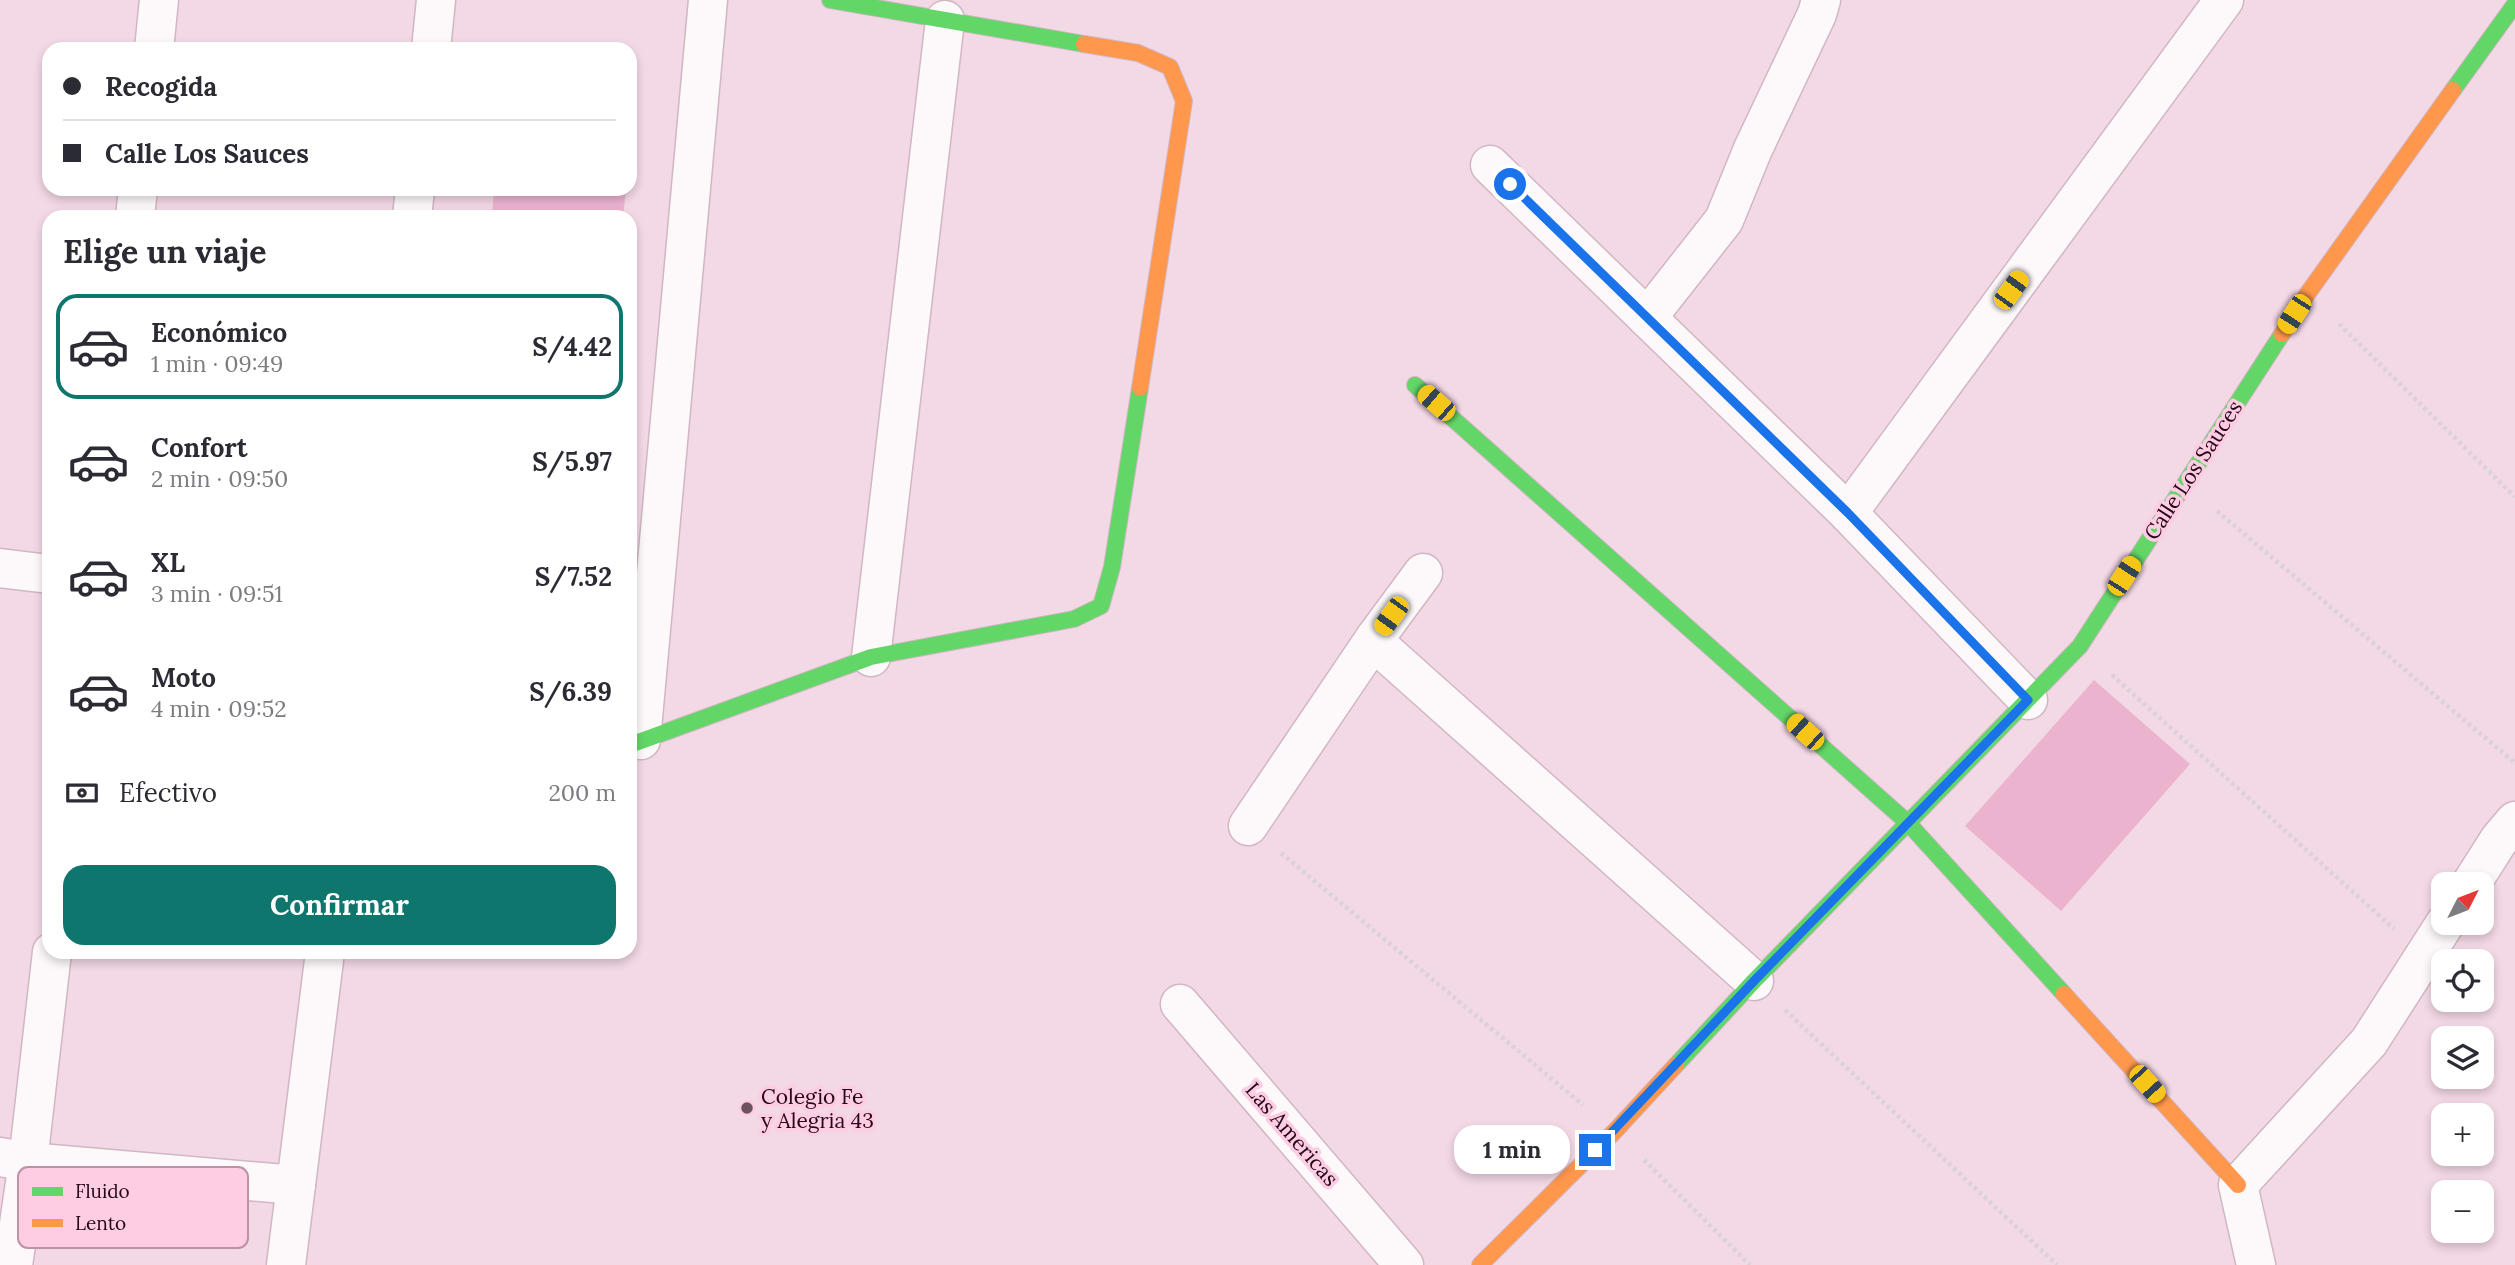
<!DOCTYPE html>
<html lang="es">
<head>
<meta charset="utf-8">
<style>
  body { margin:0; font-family:Lora,serif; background:#f7f7f7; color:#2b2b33; height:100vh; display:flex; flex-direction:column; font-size:26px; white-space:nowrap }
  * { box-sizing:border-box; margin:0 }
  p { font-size:23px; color:#7c7c81 }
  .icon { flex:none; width:38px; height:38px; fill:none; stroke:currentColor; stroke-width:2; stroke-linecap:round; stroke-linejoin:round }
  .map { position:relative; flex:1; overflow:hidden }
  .panel { position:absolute; left:42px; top:210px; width:595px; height:749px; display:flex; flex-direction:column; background:#fff; border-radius:21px; box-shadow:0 4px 10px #0003 }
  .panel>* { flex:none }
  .top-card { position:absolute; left:42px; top:42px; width:595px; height:154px; border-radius:21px; box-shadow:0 4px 10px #0003; display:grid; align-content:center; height:154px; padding:0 21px; background:#fff }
  .needle { width:46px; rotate:48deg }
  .fabs { position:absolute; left:2431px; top:872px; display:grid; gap:14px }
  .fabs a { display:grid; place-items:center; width:63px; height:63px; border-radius:14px; background:#fff; box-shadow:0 4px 10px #0003; font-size:35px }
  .end { position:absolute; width:32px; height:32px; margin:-16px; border:9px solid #1a73e8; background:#fff; box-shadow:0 0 0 4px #fff }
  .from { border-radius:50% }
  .bubble { position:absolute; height:49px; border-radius:21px; background:#fff; box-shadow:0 4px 10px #0003; font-size:23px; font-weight:700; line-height:49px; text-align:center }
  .car { position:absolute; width:21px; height:42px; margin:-21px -10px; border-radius:9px; box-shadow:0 0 5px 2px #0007; background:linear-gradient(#f5c518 24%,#345 0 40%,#f5c518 0 76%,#345 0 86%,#f5c518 0) }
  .top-card b { display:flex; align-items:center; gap:24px; height:66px; font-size:26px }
  .top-card b+b { border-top:2px solid #e1e1e2 }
  .top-card i { width:18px; height:18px; background:#2b2b33 }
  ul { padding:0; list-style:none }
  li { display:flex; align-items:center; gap:21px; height:105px; margin:0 14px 10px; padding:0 7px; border:4px solid transparent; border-radius:21px }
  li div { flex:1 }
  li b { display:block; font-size:26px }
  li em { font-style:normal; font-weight:700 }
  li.active { border-color:#0f766e }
  li>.icon { width:63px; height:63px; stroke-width:1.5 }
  h2 { padding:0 21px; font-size:32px; line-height:84px }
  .pay { display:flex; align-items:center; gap:18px; height:77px; padding:0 21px; font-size:26px }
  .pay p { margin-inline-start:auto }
  .cta { display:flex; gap:14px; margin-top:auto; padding:14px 21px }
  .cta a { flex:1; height:80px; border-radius:21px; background:#0f766e; color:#fff; font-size:28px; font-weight:700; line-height:80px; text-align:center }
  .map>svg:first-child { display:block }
</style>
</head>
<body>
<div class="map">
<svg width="2515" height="1265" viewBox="0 0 2515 1265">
  <rect width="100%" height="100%" fill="#f3d8e5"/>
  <g fill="#ecb3cf">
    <polygon points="630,72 637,72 630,144"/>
    <polygon points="494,189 626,189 623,217 492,217"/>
    <polygon points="2094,680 2190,764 2061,911 1965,826"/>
  </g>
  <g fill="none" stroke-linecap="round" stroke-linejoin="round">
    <defs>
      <g id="street">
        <polyline points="154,49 159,0"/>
        <polyline points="431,49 436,0"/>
        <polyline points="1490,165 1848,513 2028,700"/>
        <polyline points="135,217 138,189"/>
        <polyline points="412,217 415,189"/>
        <polyline points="1647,318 1724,220 1753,149 1817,14 1821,0"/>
        <polyline points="1848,513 2224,0"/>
        <polyline points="0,568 49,574"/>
        <polyline points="1375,638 1382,649 1754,981"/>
        <polyline points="871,657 945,20"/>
        <polyline points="641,740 708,0"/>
        <polyline points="1248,826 1375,638 1423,573"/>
        <polyline points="2471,884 2499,840 2515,821"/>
        <polyline points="1180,1004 1404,1265"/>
        <polyline points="0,1157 28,1162 296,1185"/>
        <polyline points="13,1265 28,1162 52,952"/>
        <polyline points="286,1265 325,952"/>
        <polyline points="2256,1265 2238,1185 2369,1042 2446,922"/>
      </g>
      <g id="fast">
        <polyline points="830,0 1084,44"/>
        <polyline points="2453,90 2515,4"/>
        <polyline points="1415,385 1908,823 2064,994"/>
        <polyline points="630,745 871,657 1074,619 1101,606 1112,567 1140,388"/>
        <polyline points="1676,1065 1754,981 2080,646 2282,334"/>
      </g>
      <g id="slow">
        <polyline points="1084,44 1138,53 1170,67 1184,101 1140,388"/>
        <polyline points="2282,334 2308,293 2453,90"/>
        <polyline points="2064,994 2238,1185"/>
        <polyline points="1480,1265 1615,1131 1676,1065"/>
      </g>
    </defs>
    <use href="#street" stroke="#d1b6c3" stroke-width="41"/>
    <use href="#fast" stroke="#d1b6c3" stroke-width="18"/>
    <use href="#slow" stroke="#d1b6c3" stroke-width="18"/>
    <g stroke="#dad2d6" stroke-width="4.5" stroke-dasharray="3.5 3.5" stroke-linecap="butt">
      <polyline points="2339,324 2515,497"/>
      <polyline points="2217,511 2515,763"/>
      <polyline points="2112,675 2394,929"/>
      <polyline points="1281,853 1583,1105"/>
      <polyline points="1785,1010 2057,1265"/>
      <polyline points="1644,1160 1750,1265"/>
    </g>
    <use href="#street" stroke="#fdf9fb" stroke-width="38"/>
    <use href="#fast" stroke="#63d668" stroke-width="16"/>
    <use href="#slow" stroke="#ff974d" stroke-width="16"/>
  </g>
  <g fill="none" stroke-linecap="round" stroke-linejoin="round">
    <polyline stroke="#1a73e8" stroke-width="9" points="1510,184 1848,513 2028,700 1754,981 1595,1150"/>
  </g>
  <circle fill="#6c515f" stroke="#fecde4" stroke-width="2.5" cx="747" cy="1108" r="7"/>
  <g text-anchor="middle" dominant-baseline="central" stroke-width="7" stroke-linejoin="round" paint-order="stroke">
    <g font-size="21" fill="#240817" stroke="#fecde4">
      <text transform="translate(2193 470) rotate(-57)">Calle Los Sauces</text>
      <text transform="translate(1292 1134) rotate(49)">Las Americas</text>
    </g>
    <g font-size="21" fill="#240817" stroke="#fecde4" text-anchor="start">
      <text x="761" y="1096">Colegio Fe<tspan x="761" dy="24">y Alegria 43</tspan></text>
    </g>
  </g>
  <rect x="18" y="1167" width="230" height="81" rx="10" fill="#fecde4" stroke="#bd92a6" stroke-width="2"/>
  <rect x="32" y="1187" width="31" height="9" fill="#63d668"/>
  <rect x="32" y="1219" width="31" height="8" fill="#ff974d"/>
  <g font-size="19" fill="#240817">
    <text x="75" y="1198">Fluido</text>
    <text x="75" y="1230">Lento</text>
  </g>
</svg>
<div class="fabs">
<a><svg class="needle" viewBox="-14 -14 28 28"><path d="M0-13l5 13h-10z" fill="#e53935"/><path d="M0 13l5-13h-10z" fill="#7c7c81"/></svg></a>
<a><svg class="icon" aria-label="locate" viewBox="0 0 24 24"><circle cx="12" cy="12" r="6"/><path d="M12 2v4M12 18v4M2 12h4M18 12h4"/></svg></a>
<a><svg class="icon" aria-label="layers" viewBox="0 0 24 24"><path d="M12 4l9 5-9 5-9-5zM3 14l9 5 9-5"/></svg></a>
<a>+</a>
<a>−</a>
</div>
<i class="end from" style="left:1510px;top:184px"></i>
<i class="end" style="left:1595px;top:1150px"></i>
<div class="bubble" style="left:1454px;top:1125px;width:116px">1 min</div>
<i class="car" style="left:2011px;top:290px;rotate:36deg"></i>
<i class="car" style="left:2294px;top:314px;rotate:213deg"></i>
<i class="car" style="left:1436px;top:403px;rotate:311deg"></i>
<i class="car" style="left:2124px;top:576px;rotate:33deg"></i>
<i class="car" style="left:1391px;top:616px;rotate:216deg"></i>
<i class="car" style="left:1805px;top:732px;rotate:312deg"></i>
<i class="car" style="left:2147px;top:1084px;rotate:138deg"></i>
<div class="top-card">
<b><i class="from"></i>Recogida</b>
<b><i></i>Calle Los Sauces</b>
</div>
<section class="panel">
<h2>Elige un viaje</h2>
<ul>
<li class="active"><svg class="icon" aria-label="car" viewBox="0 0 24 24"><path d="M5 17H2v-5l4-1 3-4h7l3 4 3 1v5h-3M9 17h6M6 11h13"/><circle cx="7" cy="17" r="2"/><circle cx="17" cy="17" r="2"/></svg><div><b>Económico</b><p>1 min · 09:49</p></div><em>S/4.42</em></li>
<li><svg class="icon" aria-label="car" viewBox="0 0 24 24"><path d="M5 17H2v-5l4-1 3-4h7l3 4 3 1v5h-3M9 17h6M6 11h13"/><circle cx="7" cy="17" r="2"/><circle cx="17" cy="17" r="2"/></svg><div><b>Confort</b><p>2 min · 09:50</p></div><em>S/5.97</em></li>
<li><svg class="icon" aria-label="car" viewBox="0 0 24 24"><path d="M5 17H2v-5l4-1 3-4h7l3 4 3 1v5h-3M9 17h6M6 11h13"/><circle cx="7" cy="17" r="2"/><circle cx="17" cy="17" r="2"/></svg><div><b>XL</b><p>3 min · 09:51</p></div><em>S/7.52</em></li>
<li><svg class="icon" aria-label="car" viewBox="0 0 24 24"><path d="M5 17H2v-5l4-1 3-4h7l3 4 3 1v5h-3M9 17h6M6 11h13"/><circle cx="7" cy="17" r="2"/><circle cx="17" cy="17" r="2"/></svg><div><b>Moto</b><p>4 min · 09:52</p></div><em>S/6.39</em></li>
</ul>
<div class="pay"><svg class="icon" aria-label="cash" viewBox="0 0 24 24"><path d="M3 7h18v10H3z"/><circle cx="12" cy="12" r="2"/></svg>Efectivo<p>200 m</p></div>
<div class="cta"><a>Confirmar</a></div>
</section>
</div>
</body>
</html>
